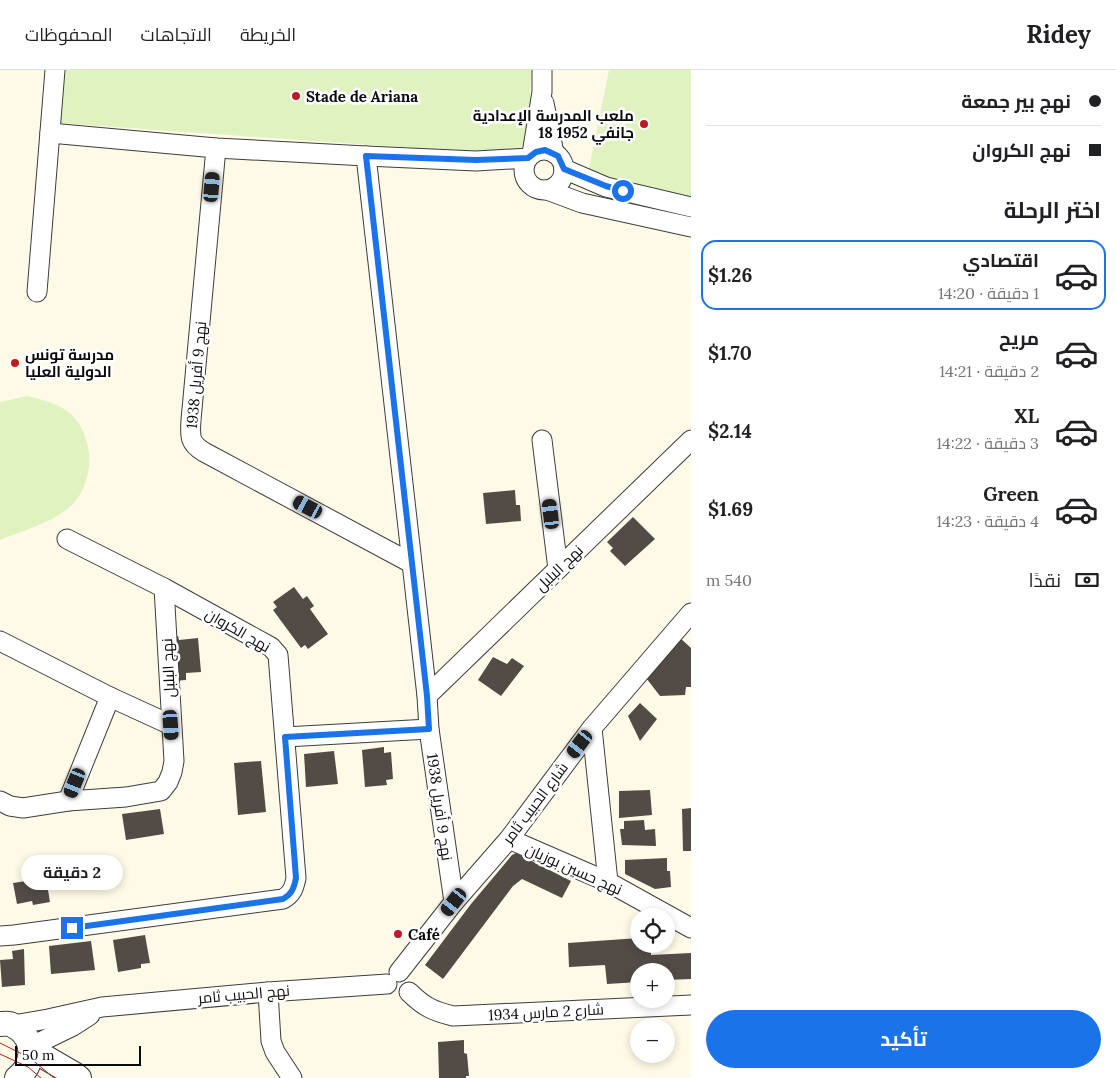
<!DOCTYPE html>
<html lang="ar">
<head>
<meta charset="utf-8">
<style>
  body { margin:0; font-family:Lora,Cairo,serif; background:#f6f6f6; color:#202124; direction:rtl; height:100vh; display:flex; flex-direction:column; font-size:19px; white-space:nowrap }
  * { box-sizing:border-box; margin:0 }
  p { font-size:16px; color:#757577 }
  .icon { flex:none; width:28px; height:28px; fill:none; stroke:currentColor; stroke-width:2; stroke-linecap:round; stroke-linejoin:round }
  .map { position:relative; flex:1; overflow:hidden; direction:ltr }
  .side { display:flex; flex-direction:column; background:#fff; width:425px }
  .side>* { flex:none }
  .top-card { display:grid; align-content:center; height:110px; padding:0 15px; background:#fff }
  .tools { position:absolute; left:630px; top:838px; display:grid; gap:10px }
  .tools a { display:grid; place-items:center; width:45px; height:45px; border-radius:50%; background:#fff; box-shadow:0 2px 8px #0003; font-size:25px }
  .scale { position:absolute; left:15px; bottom:12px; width:126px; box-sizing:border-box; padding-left:5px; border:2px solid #0a0a0a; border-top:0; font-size:14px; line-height:18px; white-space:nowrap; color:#0a0a0a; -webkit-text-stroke:4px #fff; paint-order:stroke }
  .end { position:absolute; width:22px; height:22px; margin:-11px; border:6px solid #1a73e8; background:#fff; box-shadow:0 0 0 2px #fff }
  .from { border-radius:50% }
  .bubble { position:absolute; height:35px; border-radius:18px; background:#fff; box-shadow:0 2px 8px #0003; font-size:16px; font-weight:700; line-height:35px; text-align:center; direction:rtl }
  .car { position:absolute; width:15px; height:30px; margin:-15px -8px; border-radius:6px; box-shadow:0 0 4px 1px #0007; background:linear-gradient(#222 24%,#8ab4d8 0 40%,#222 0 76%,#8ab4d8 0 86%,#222 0) }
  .top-card b { display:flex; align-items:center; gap:18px; height:48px; font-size:19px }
  .top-card b+b { border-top:1px solid #e0e0e0 }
  .top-card i { width:12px; height:12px; background:#202124 }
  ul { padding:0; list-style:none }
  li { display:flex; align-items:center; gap:15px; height:70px; margin:0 10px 8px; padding:0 5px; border:2px solid transparent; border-radius:15px }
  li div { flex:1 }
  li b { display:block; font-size:19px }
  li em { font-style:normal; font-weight:700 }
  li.active { border-color:#1a73e8 }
  li>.icon { width:45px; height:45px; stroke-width:1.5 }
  h2 { padding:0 15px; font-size:22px; line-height:60px }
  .pay { display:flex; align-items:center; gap:12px; height:55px; padding:0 15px; font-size:19px }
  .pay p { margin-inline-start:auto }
  .button { display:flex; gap:10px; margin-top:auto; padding:10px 15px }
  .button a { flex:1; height:58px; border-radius:30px; background:#1a73e8; color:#fff; font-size:20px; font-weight:700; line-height:58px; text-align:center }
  header { display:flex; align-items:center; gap:30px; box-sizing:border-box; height:70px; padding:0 25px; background:#fff; border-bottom:1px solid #e0e0e0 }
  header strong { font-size:24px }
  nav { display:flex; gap:28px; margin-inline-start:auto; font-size:18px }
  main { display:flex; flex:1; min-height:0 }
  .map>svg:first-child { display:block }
</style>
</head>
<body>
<header>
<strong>Ridey</strong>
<nav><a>الخريطة</a><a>الاتجاهات</a><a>المحفوظات</a></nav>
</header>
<main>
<section class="side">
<div class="top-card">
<b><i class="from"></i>نهج بير جمعة</b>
<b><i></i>نهج الكروان</b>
</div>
<h2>اختر الرحلة</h2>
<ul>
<li class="active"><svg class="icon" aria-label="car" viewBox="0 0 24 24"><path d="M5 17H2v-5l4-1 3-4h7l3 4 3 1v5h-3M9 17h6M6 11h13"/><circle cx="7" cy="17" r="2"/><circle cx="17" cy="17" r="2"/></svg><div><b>اقتصادي</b><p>1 دقيقة · 14:20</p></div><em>$1.26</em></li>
<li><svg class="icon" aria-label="car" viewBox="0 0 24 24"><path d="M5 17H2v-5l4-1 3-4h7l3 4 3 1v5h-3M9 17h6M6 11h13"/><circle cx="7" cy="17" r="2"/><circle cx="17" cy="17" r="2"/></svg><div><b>مريح</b><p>2 دقيقة · 14:21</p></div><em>$1.70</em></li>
<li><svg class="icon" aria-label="car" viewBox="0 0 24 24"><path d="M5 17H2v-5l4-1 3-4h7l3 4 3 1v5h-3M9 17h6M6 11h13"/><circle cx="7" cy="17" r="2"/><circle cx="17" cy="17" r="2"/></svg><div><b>XL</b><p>3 دقيقة · 14:22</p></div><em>$2.14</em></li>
<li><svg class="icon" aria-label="car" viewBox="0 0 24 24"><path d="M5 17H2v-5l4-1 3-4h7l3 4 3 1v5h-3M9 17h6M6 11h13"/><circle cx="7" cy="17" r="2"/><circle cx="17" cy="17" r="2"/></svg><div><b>Green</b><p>4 دقيقة · 14:23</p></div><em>$1.69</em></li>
</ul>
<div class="pay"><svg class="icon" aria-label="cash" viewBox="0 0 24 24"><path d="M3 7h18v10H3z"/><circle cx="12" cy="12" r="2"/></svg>نقدًا<p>540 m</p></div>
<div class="button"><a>تأكيد</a></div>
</section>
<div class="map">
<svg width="691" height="1008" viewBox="0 0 691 1008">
  <rect width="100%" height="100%" fill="#fffae7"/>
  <g fill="#e1f2c1">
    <polygon points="63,0 531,0 529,69 512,85 59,53"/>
    <polygon points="609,0 691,0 691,128 587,108"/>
    <path d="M27 326C43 330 59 333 72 345 95 369 95 411 72 435 55 452 22 461 0 470V332Z"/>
  </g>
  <g fill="#534b46">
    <polygon points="515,420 516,435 520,435 521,451 486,454 483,423"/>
    <polygon points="633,447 655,469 625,496 610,481 613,478 607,472"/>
    <polygon points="294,517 303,529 307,526 314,536 310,539 328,564 308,579 305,575 301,578 273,540 277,537 273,532"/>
    <polygon points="178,566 179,570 198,568 201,602 186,603 186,610 173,611 169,567"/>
    <polygon points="679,567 691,578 691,617 686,617 685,625 660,626 643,604"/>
    <polygon points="493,587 507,594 512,588 524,596 501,626 478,610"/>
    <polygon points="640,633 657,649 640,671 628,646"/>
    <polygon points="384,677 384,683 391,682 393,709 386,710 387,715 365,717 362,680"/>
    <polygon points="334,681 338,714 306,717 304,684"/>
    <polygon points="261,691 266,742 238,745 234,693"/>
    <polygon points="650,720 652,745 619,748 619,721"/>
    <polygon points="691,738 691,781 683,781 682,739"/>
    <polygon points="160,739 164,764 126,770 122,744"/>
    <polygon points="644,750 645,760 655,759 656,776 622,775 620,759 624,759 624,751"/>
    <polygon points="516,783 571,811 562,828 522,809 513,816 443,909 425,895 471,834 512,785"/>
    <polygon points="667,788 667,801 670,801 671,817 655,819 625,804 625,790"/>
    <polygon points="46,808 50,832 33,835 32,831 17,834 13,813"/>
    <polygon points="145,865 150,893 141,894 141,898 118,902 113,870"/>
    <polygon points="639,868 639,874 651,874 651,885 691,883 691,909 666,910 666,901 639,901 639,912 607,914 605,895 569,897 568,873"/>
    <polygon points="91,871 95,900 51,904 49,876"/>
    <polygon points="24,879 25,915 2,917 0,890 13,889 12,881"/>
    <polygon points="464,970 464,983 467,984 469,1006 466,1006 466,1008 439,1008 438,972"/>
  </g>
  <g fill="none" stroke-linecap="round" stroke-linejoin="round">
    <defs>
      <g id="minor">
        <polyline points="544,33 554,83"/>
        <polyline points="50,63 216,78 366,86 476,91 528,88"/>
        <path d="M216 78 191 350C190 366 189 373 204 382L411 493"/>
        <circle cx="544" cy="100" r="20"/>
        <polyline points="532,84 542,22 542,0"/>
        <polyline points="366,86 427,626 429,659 454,832"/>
        <polyline points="564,99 606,117 691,137"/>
        <polyline points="547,120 582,133 691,157"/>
        <polyline points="37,222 55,0"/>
        <polyline points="542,370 558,499"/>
        <polyline points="0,571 110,627 171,655"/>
        <polyline points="427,626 691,370"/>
        <polyline points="592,658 608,812"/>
        <polyline points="285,667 429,659"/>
        <polyline points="0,731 10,736 23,738 68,731 126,727 161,721 168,712 172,702 174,691 164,518"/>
        <polyline points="68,731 110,627"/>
        <polyline points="509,769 608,812 691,858"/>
        <path d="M0 866 14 865 283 829C292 824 294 818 296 808L278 585 271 577 164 518 67 469"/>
        <polyline points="399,902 454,832 509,769 592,658 691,543"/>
        <polyline points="268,922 271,971 275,982 292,1008"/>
        <path d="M409 922C424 937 433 941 453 946L691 935"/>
        <polyline points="13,955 48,949 102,937 268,922 387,914"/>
        <polyline points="30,977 73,956 90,945"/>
      </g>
      <g id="tertiary">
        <path d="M0 954C4 954 9 953 12 955 13 955 18 959 19 959 36 973 33 996 17 1008"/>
        <polyline points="31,979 74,1004 79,1008"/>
      </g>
    </defs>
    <use href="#minor" stroke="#3d3d3d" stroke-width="21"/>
    <use href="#tertiary" stroke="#3d3d3d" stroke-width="26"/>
    <use href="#minor" stroke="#fff" stroke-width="19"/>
    <use href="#tertiary" stroke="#fff" stroke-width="24"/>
    <g stroke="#c21921" stroke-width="1">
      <polyline points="0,973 30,988 54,1008"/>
      <polyline points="0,984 28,997 41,1008"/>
    </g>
  </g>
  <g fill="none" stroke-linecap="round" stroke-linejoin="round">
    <path stroke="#1a73e8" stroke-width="6" d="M72 858 283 829C292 824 294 818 296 808L285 667 429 659 427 626 366 86 476 90 528 88 536 82 545 80 558 86 564 99 606 116 623 121"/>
  </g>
  <g fill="#c21921" stroke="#fff" stroke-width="2">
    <circle cx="296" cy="26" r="5"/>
    <circle cx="644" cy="54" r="5"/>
    <circle cx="15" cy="293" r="5"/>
    <circle cx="398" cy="864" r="5"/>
  </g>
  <g text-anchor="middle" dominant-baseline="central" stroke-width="5" stroke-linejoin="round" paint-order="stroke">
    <g font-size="15" font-weight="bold" fill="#0a0a0a" stroke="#fff" text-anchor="start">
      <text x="306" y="26">Stade de Ariana</text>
      <text x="634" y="45" text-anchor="end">ملعب المدرسة الإعدادية<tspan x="634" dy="17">18 جانفي 1952</tspan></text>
      <text x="25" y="284">مدرسة تونس<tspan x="25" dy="17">الدولية العليا</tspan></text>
      <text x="408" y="864">Café</text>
    </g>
    <g font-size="15" fill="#0a0a0a" stroke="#fff">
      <text transform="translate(196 305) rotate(-85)">نهج 9 أفريل 1938</text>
      <text transform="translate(559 498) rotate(-44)">نهج البلبل</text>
      <text transform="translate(238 560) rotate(30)">نهج الكروان</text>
      <text transform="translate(168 598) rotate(-93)">نهج البلبل</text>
      <text transform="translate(535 733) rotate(-53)">شارع الحبيب ثامر</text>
      <text transform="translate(440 737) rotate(82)">نهج 9 أفريل 1938</text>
      <text transform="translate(574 799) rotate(24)">نهج حسين بوزيان</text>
      <text transform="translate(244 924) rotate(-5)">نهج الحبيب ثامر</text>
      <text transform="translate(546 942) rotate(-3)">شارع 2 مارس 1934</text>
    </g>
  </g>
</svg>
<div class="tools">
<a><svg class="icon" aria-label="locate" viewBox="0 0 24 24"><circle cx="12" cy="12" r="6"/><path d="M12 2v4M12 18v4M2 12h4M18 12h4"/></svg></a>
<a>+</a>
<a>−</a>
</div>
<div class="scale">50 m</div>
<i class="end from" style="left:623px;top:121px"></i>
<i class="end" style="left:72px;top:858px"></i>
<div class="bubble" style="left:21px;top:785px;width:102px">2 دقيقة</div>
<i class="car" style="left:212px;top:117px;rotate:5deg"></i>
<i class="car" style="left:308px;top:437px;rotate:298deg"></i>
<i class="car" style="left:551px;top:444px;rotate:353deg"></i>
<i class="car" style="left:171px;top:655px;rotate:176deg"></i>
<i class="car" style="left:580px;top:674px;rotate:217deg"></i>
<i class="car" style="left:75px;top:713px;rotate:202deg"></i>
<i class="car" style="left:454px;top:832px;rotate:218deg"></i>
</div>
</main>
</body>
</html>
